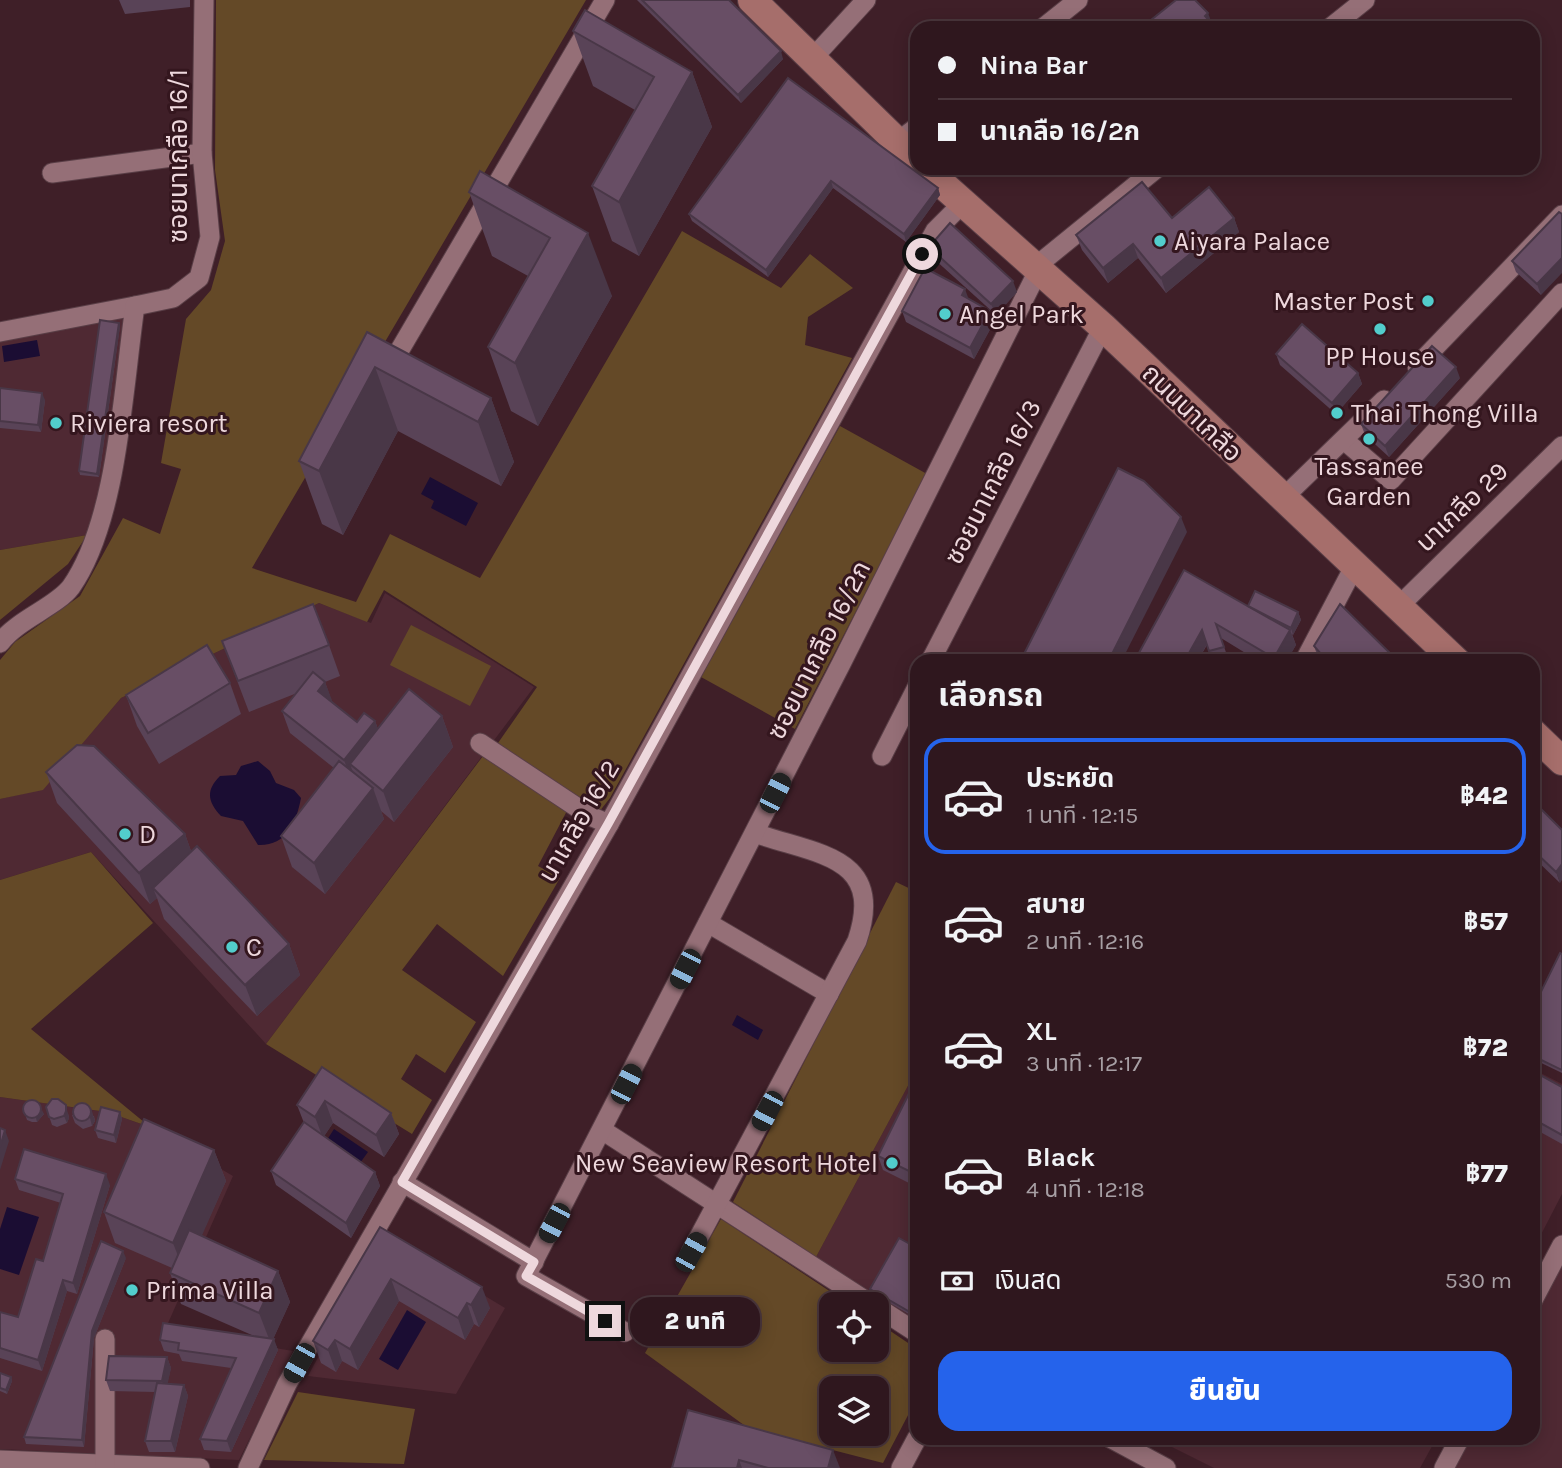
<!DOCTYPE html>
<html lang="th">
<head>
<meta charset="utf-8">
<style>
  body { margin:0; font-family:Karla,"Noto Sans Thai",sans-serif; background:#372027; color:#f1f3f6; height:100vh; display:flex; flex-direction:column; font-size:26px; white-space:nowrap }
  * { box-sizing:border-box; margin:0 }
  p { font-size:23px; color:#a79fa4 }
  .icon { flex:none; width:38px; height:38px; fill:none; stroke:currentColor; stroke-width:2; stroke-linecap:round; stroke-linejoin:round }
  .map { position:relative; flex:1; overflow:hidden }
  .drawer { position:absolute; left:910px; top:654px; width:630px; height:791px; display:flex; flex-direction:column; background:#2f171e; border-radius:21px; box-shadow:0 4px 18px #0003,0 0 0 2px #4a363c }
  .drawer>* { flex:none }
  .hud { position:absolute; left:910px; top:21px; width:630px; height:154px; border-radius:21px; box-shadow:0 4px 18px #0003,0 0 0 2px #4a363c; display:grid; align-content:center; height:154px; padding:0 28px; background:#2f171e }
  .buttons { position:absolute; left:819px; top:1292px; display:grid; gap:14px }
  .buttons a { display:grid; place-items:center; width:70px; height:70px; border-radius:14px; background:#2f171e; box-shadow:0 4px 18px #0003,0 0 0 2px #4a363c; font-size:35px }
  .end { position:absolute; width:32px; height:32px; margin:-16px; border:9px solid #eed8dd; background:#111; box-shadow:0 0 0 4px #111 }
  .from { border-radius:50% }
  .bubble { position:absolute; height:49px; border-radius:21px; background:#2f171e; box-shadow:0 4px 18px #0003,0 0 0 2px #4a363c; font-size:23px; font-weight:800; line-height:49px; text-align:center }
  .car { position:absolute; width:21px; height:42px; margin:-21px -10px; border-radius:9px; box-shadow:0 0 5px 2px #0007; background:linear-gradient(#222 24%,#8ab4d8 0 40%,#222 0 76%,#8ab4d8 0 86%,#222 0) }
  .hud b { display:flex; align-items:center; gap:24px; height:66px; font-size:26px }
  .hud b+b { border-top:2px solid #4a363c }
  .hud i { width:18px; height:18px; background:#f1f3f6 }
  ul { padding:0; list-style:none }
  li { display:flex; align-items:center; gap:21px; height:116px; margin:0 14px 10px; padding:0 14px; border:4px solid transparent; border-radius:21px }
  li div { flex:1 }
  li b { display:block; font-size:26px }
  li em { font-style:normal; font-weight:800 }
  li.current { border-color:#2563eb }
  li>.icon { width:63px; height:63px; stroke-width:1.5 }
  h2 { padding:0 28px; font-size:32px; line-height:84px }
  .pay { display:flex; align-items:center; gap:18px; height:77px; padding:0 28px; font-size:26px }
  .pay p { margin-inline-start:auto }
  .action { display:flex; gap:14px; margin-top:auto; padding:14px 28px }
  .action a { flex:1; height:80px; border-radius:21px; background:#2563eb; color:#fff; font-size:28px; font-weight:800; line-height:80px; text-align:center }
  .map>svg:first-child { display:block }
</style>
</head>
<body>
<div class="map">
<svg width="1562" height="1468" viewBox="0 0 1562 1468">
  <rect width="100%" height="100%" fill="#3f1f28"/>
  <g fill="#4f2933">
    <polygon points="128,313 101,505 87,535 0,550 0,342"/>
    <polygon points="385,593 534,687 266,1044 91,852 0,880 0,799 43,789 121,698 319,603 371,623"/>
    <polygon points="917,1069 917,1327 816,1257"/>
    <polygon points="1533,1069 1562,1084 1562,1194 1533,1250"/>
    <polygon points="0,1097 107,1112 150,1127 233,1176 165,1330 293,1351 239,1460 0,1449"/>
    <polygon points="384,1235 505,1308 456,1394 308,1376"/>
    <polygon points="1562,1261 1562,1468 1454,1468 1469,1439 1533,1438 1533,1316"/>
    <polygon points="1156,1439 1436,1438 1436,1439 1420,1468 1214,1468"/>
  </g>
  <g fill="#644927" fill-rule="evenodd">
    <polygon points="216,0 586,0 252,568 356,602 390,534 480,578 682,231 781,288 810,254 853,288 808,317 805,345 852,358 610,798 599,812 498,743 537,687 384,590 367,622 319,603 121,698 43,790 0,799 0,660 15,642 80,596 123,518 160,534 181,469 161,463 186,319 211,290 225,241 215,170"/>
    <polygon points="840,426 927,474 795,729 701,677"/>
    <polygon points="87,535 68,564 0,620 0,550"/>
    <polygon points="411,625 491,666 470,706 390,665"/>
    <polygon points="486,752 569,807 538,866 560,878 503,976 437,924 402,970 476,1022 445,1073 416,1054 401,1079 432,1100 412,1134 266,1044"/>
    <polygon points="91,852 153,923 31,1029 150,1127 107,1112 0,1097 0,880"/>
    <polygon points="896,882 917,892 917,1069 816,1257 733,1202"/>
    <path d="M721 1219 849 1304H831V1349H877V1322L917 1349V1398L883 1463 748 1428 645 1353ZM831 1388H877V1433H831Z"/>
    <polygon points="298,1392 415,1409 404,1464 264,1460"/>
  </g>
  <g fill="#1b0d33">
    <polygon points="37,340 40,356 4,362 2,346"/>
    <polygon points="430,477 478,503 466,526 431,508 434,501 421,494"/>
    <path d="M258 761 270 771 276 783 294 790 301 798C296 824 286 846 258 845L243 821 221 816C207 801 206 790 220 776L236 775 241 766Z"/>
    <polygon points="737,1015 763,1030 758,1040 732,1025"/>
    <polygon points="334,1129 368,1152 360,1163 327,1140"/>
    <polygon points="7,1207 39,1217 19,1275 0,1269 0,1229"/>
    <polygon points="407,1310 426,1322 398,1370 379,1359"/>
  </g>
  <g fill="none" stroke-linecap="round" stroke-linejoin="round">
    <defs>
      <g id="street">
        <polyline points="1043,28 1078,0"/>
        <polyline points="1330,28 1365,0"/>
        <polyline points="811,60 866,0"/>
        <polyline points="897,142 917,127"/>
        <polyline points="52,173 202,153"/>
        <polyline points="1035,267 1157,168"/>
        <polyline points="0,332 135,306"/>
        <polyline points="1417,366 1562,215"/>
        <polyline points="388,370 605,0"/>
        <polyline points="1345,441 1391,480 1562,293"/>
        <polyline points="1282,499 1384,400"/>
        <polyline points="1399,606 1562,446"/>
        <path d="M0 643C18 619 56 607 71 587 118 520 123 387 135 306L173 298 199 278 210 237 202 153 204 0"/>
        <polyline points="930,662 1103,327"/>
        <polyline points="1304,662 1354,567"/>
        <polyline points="480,743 590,816 609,824"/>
        <polyline points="882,756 917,687"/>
        <polyline points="708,923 829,994"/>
        <polyline points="602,1130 871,1304"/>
        <polyline points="402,1182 534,1262"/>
        <path d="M691 1252 857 941C886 855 816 855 755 833"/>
        <polyline points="1533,1300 1562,1245"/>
        <polyline points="877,1307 917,1333"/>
        <polyline points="625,1332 526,1276 841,664 1039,269"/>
        <polyline points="1110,1438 1166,1468"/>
        <polyline points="0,1460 200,1468"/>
        <polyline points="105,1465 105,1339"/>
        <polyline points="248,1468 287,1384 609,824 935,231 962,204"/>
        <polyline points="901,1468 917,1438"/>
        <polyline points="1444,1468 1460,1438"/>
      </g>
      <g id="secondary">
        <polyline points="752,0 917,161"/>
        <polyline points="924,168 1103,327 1457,662"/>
        <polyline points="1533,733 1562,761"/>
      </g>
    </defs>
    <use href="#street" stroke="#593e46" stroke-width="21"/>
    <use href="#secondary" stroke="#593e46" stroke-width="30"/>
    <use href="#street" stroke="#956f77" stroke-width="19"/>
    <use href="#secondary" stroke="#a66e6b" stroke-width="28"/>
  </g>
  <g fill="#594357">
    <polygon points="119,0 190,0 190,7 125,14"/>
    <polygon points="637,0 729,0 783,59 741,103"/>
    <polygon points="573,31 692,72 712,127 639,256 612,241 592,186 635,110 593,86"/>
    <polygon points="788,78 938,188 940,195 906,242 833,188 768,277 692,221 689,214"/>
    <polygon points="480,171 612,296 538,426 511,411 488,347 528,276 492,256 469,192"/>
    <polygon points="1559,212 1541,295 1516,272 1512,261"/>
    <polygon points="1172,218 1234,218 1239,232 1166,293 1138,258 1108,283 1082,250 1076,235"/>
    <polygon points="929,247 1017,292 996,315 933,258"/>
    <polygon points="969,299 990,311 994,322 974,359 906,322 902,311"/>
    <polygon points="119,323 120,326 99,477 80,475 79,471"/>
    <polygon points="367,332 491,398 514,462 501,486 398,431 343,535 322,524 299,461"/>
    <polygon points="1276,354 1358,373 1362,384 1336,414 1280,365"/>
    <polygon points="1460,378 1389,457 1365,435 1361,424"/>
    <polygon points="0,388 45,400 41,432 0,428"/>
    <polygon points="1248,606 1298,612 1301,620 1293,635 1292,634 1296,645 1286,662 1260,662 1221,638 1229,661 1213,662 1207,645 1197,662 1134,662"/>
    <polygon points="222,641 329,645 340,676 325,682 332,702 357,722 375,721 378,729 442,716 453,747 394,822 381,811 384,819 325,894 292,867 281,836 334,768 290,733 282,711 297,693 249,712"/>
    <polygon points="1314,646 1399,662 1322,662 1318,657"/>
    <polygon points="230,683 241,714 159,764 137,726 126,695"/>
    <polygon points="46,772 185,834 191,851 289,944 300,975 257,1016 164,919 157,898 150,904 57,803"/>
    <polygon points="1533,801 1560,883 1533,857"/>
    <polygon points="1562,954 1562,1073 1533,1059 1533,1008"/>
    <polygon points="322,1067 391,1113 399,1134 384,1157 333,1123 324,1136 375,1172 380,1186 351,1238 276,1185 271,1171 304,1123 297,1105"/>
    <polygon points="1533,1071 1562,1087 1562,1144 1533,1128"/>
    <polygon points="917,1077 917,1187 883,1170 878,1156"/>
    <polygon points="23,1107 44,1114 37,1122 32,1122 27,1120"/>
    <polygon points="46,1107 68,1113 69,1118 67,1123 57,1127 52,1125"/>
    <polygon points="120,1112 122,1119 116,1143 98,1138 95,1130"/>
    <polygon points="72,1115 94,1116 95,1121 92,1126 83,1129 75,1123"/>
    <polygon points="214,1150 226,1181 201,1236 278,1271 290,1302 273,1339 278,1350 231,1452 204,1450 200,1439 231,1368 182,1361 179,1354 164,1351 160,1340 254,1336 181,1304 170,1273 172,1268 115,1243 104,1212"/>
    <polygon points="15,1179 110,1185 77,1294 67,1291 42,1371 0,1358 0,1312 18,1317 43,1261 61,1203 19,1190"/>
    <polygon points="380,1227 490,1308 479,1327 474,1324 465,1340 399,1301 358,1370 342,1361 336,1372 321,1363 313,1341"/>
    <polygon points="917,1248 917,1319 871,1292 870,1289"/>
    <polygon points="126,1258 94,1338 84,1447 26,1444 24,1437"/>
    <polygon points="167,1357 171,1368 167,1384 184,1385 188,1396 175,1452 149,1452 145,1441 155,1392 110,1391 106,1380"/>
    <polygon points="0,1373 11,1377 12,1381 7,1394 0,1391"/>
    <polygon points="688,1410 840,1468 672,1468"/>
  </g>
  <g fill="#493747">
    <polygon points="1208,13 1213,26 1214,28 1210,28 1205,16"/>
    <polygon points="781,51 783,59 741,103 738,95"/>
    <polygon points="692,72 712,127 639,256 619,202"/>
    <polygon points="1132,168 1143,168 1134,175"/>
    <polygon points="831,181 833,188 768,277 766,270"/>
    <polygon points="938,188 940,195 906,242 904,234"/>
    <polygon points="1234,218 1239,232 1166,293 1161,278"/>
    <polygon points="588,233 612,296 538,426 515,363"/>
    <polygon points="1133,244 1138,258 1108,283 1103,268"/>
    <polygon points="1562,258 1562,273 1541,295 1537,284"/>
    <polygon points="1013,281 1017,292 996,315 991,304"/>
    <polygon points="965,289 969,300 962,295"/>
    <polygon points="990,311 994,322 974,359 970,348"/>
    <polygon points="119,323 120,326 99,477 97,474"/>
    <polygon points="375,367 398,431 343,535 319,471"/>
    <polygon points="1456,367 1460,378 1389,457 1385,446"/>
    <polygon points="1358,373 1362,384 1336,414 1332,403"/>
    <polygon points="42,393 45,400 41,432 38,425"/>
    <polygon points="491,398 514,462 501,486 478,422"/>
    <polygon points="1181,517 1187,532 1121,662 1108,662"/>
    <polygon points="1298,612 1301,620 1293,635 1291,628"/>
    <polygon points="1202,630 1207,644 1197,662 1184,662"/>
    <polygon points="1290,630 1296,645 1286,662 1275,662 1274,658"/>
    <polygon points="325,682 333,703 318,691"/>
    <polygon points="442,716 453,747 394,822 383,791"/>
    <polygon points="375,721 383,743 350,764 355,778 352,782 344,760"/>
    <polygon points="373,788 384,819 325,894 314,863"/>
    <polygon points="185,834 196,865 153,888 157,898 150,904 139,873"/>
    <polygon points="1562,864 1562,880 1560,883 1556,872"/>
    <polygon points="289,944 300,975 257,1016 245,985"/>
    <polygon points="325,1101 333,1123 323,1138 315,1117"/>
    <polygon points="66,1105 69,1118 67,1123 64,1116"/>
    <polygon points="91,1108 95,1121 92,1126 90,1118"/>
    <polygon points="42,1110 44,1114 37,1122 36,1118"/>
    <polygon points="120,1112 122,1119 116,1143 114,1135"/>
    <polygon points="391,1113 399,1134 384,1157 376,1135"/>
    <polygon points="5,1130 9,1141 0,1170 0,1147"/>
    <polygon points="214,1150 226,1181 185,1274 173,1243"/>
    <polygon points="917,1164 917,1185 913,1173"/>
    <polygon points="375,1172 380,1186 351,1238 346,1223"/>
    <polygon points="106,1174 110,1185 77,1294 73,1283"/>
    <polygon points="123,1251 126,1258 94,1338 84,1447 82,1440 92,1331"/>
    <polygon points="278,1271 290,1302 271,1344 259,1313"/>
    <polygon points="391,1279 399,1301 358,1370 350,1349"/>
    <polygon points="63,1280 67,1291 42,1371 38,1360"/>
    <polygon points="482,1287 490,1308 479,1327 471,1305"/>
    <polygon points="467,1303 474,1324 465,1340 458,1318"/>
    <polygon points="274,1339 278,1350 231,1452 227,1441"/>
    <polygon points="335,1340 342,1361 336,1372 328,1350"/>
    <polygon points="167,1357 171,1368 166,1392 162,1381"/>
    <polygon points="11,1377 12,1381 7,1394 6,1390"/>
    <polygon points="184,1385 188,1396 175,1452 171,1441"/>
    <polygon points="833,1450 840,1468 828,1468"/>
    <polygon points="739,1460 742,1468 737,1468"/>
  </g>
  <g fill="#684e65" stroke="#493747" stroke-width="2">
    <polygon points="642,0 729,0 781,51 738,95"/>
    <polygon points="1176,0 1195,0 1208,13 1205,16 1214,26 1211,28 1141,28"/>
    <polygon points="585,10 692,72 619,202 592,186 654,77 573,31"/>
    <polygon points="788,78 938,188 904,234 831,181 766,270 689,214"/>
    <polygon points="480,171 588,233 515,363 488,347 550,238 469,192"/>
    <polygon points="1142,182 1172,218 1209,187 1234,218 1161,278 1133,244 1103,268 1076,235"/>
    <polygon points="1559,212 1562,214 1562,258 1537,284 1512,261"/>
    <polygon points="950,223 1013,281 991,304 929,247"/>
    <polygon points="925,268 965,289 962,295 990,311 970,348 902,311"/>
    <polygon points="100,320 119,323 97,474 79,471"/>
    <polygon points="1302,324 1358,373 1332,403 1276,354"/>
    <polygon points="367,332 491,398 478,422 375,367 319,471 299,461"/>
    <polygon points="1432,346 1456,367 1385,446 1361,424"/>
    <polygon points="0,388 42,393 38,425 0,421"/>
    <polygon points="1118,468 1144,481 1181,517 1108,662 1020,662"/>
    <polygon points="1184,570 1290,630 1274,658 1216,624 1224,647 1209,651 1202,630 1184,662 1134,662"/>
    <polygon points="1255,591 1298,612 1291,628 1248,606"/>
    <polygon points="313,604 329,645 238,681 222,641"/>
    <polygon points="1340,604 1399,662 1328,662 1314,646"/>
    <polygon points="207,645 230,683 148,733 126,695"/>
    <polygon points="313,672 325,682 318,691 357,722 364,713 375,721 344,760 282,711"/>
    <polygon points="409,689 442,716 383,791 350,764"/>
    <polygon points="77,745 94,746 185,834 139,873 46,772"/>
    <polygon points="339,761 373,788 314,863 281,836"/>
    <polygon points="1533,801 1562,830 1562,864 1556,872 1533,850"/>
    <polygon points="197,846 289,944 245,985 153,888"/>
    <polygon points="1560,953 1562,954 1562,1070 1533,1056 1533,1008"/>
    <polygon points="322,1067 391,1113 376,1135 325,1101 315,1117 297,1105"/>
    <polygon points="1533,1071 1562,1087 1562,1135 1533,1119"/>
    <polygon points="917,1077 917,1164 913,1173 878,1156"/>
    <polygon points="52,1099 58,1099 66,1105 66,1111 64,1116 54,1119 49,1117 46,1107"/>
    <circle cx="32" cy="1109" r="9"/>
    <circle cx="82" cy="1112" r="9"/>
    <polygon points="101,1107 120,1112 114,1135 95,1130"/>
    <polygon points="144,1119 214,1150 173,1243 104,1212"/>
    <polygon points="304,1122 375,1172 346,1223 271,1171"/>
    <polygon points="0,1128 5,1130 0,1147"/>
    <polygon points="24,1149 106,1174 73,1283 63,1280 38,1360 0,1348 0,1312 18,1317 36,1259 43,1261 63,1194 15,1179"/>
    <polygon points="380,1227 482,1287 471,1305 467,1303 458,1318 391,1279 350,1349 335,1340 328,1350 313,1341"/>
    <polygon points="189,1230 278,1271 259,1313 170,1273"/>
    <polygon points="899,1238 917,1248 917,1316 870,1289"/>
    <polygon points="101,1241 123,1251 92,1331 82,1440 24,1437"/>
    <polygon points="163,1323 274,1339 227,1441 200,1439 236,1358 178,1350 179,1343 160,1340"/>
    <polygon points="109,1356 167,1357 162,1381 106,1380"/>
    <polygon points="0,1373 11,1377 6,1390 0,1388"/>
    <polygon points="157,1383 184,1385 171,1441 145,1441"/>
    <polygon points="688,1410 833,1450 828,1468 768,1468 739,1460 737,1468 672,1468"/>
  </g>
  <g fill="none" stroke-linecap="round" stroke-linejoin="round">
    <polyline stroke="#eed8dd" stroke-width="9" points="605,1321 526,1276 534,1262 402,1182 608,824 922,254"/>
  </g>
  <g fill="#52cdcc" stroke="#34161e" stroke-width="2.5">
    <circle cx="1160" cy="241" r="7"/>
    <circle cx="1428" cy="301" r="7"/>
    <circle cx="945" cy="314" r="7"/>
    <circle cx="1380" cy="329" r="7"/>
    <circle cx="1337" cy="413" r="7"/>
    <circle cx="56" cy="423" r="7"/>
    <circle cx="1369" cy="439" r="7"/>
    <circle cx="125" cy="834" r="7"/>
    <circle cx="232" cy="947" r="7"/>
    <circle cx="892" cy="1163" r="7"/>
    <circle cx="132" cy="1290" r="7"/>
  </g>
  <g text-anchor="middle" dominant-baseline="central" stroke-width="6" stroke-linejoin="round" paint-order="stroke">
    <g font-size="26" fill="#eed8dd" stroke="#34161e">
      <text transform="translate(178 156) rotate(-90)">ซอยนาเกลือ 16/1</text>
      <text transform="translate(1192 413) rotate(44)">ถนนนาเกลือ</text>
      <text transform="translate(993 482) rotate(-63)">ซอยนาเกลือ 16/3</text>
      <text transform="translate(1462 507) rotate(-44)">นาเกลือ 29</text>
      <text transform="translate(819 650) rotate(-63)">ซอยนาเกลือ 16/2ก</text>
      <text transform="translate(579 821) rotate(-60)">นาเกลือ 16/2</text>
    </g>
    <g font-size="26" fill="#eed8dd" stroke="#34161e" text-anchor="start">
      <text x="1174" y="241">Aiyara Palace</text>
      <text x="1414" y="301" text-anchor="end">Master Post</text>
      <text x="959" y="314">Angel Park</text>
      <text x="1380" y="356" text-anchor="middle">PP House</text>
      <text x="1351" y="413">Thai Thong Villa</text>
      <text x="70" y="423">Riviera resort</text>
      <text x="1369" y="466" text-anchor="middle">Tassanee<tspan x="1369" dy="30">Garden</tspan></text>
      <text x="139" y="834">D</text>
      <text x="246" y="947">C</text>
      <text x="878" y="1163" text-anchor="end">New Seaview Resort Hotel</text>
      <text x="146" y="1290">Prima Villa</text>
    </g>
  </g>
</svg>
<div class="buttons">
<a><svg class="icon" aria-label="locate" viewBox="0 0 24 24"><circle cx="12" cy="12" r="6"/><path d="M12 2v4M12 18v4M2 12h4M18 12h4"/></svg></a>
<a><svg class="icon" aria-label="layers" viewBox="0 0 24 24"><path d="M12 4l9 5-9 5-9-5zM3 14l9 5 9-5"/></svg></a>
</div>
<i class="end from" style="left:922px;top:254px"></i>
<i class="end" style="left:605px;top:1321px"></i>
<div class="bubble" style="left:630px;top:1297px;width:130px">2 นาที</div>
<i class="car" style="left:775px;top:793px;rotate:27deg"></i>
<i class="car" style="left:685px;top:969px;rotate:207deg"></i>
<i class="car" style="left:626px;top:1084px;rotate:27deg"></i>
<i class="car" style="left:767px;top:1111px;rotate:208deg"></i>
<i class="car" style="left:554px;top:1223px;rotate:208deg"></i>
<i class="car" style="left:691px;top:1252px;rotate:29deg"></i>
<i class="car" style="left:299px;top:1363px;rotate:209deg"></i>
<div class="hud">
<b><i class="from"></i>Nina Bar</b>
<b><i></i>นาเกลือ 16/2ก</b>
</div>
<section class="drawer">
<h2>เลือกรถ</h2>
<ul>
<li class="current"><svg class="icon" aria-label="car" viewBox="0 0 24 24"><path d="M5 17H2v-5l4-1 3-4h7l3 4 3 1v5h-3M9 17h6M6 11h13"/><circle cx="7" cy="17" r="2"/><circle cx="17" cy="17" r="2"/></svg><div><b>ประหยัด</b><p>1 นาที · 12:15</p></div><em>฿42</em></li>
<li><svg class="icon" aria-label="car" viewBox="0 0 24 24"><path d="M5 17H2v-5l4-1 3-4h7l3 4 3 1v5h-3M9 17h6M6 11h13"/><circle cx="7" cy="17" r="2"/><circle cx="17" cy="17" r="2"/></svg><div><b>สบาย</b><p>2 นาที · 12:16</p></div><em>฿57</em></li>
<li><svg class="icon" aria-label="car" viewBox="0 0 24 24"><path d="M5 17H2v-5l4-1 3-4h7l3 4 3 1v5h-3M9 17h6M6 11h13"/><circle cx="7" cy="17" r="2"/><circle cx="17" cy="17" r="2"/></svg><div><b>XL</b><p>3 นาที · 12:17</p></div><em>฿72</em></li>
<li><svg class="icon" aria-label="car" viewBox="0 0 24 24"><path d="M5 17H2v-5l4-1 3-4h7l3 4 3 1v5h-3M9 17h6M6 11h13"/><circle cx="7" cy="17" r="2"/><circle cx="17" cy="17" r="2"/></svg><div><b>Black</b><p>4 นาที · 12:18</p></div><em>฿77</em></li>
</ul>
<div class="pay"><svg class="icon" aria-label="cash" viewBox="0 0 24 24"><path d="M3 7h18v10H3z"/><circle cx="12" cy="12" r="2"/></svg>เงินสด<p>530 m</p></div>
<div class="action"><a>ยืนยัน</a></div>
</section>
</div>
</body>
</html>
